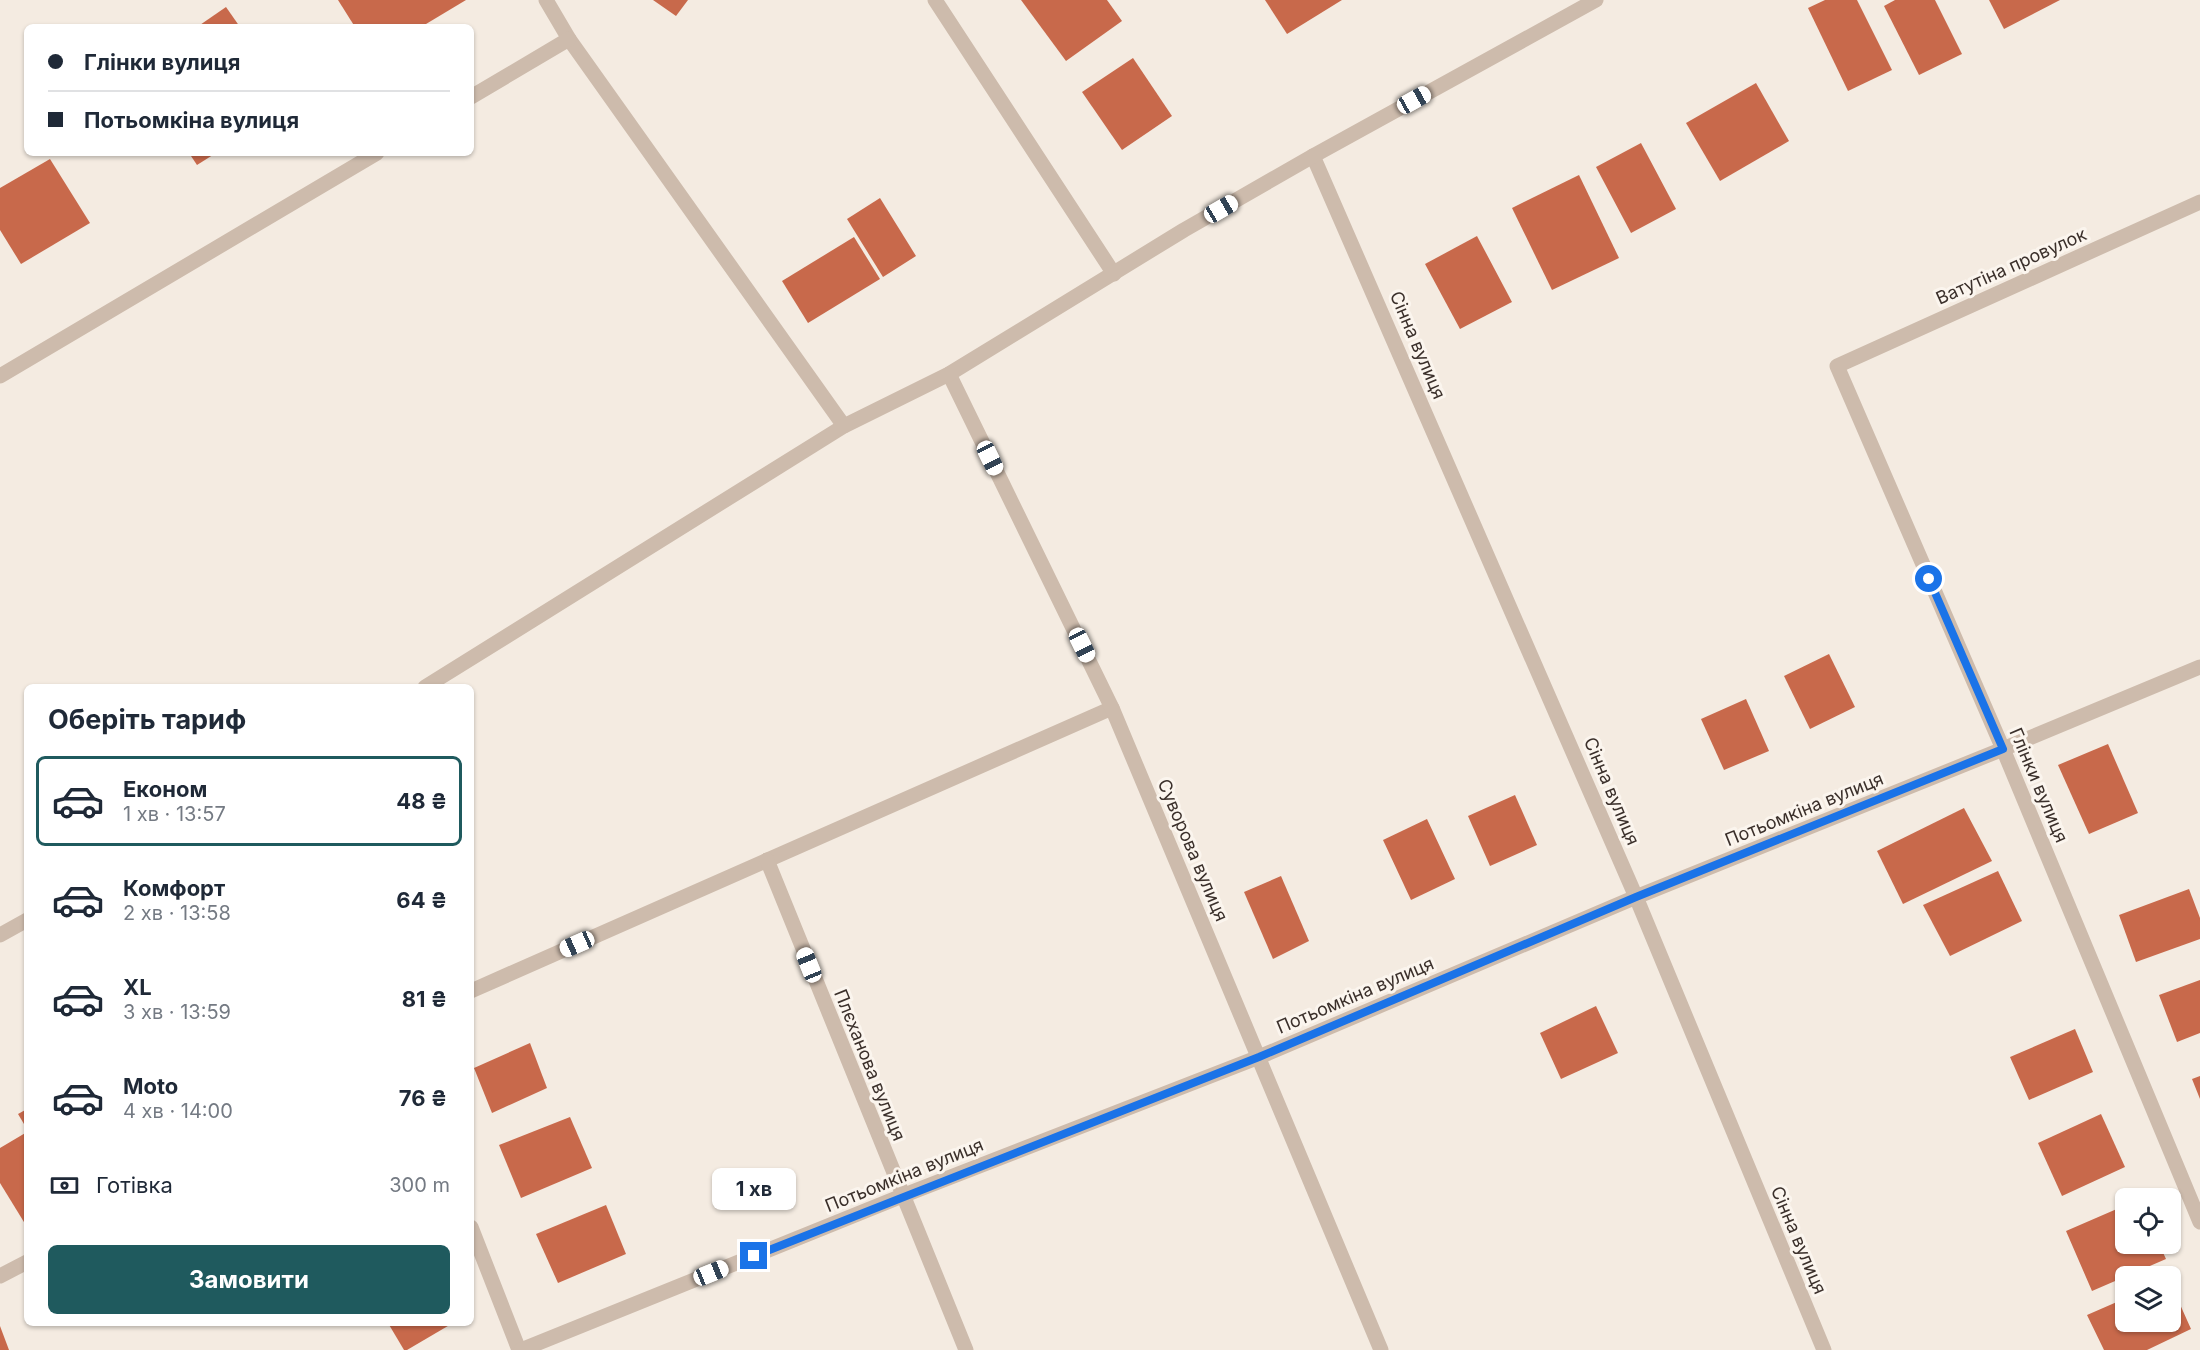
<!DOCTYPE html>
<html lang="uk">
<head>
<meta charset="utf-8">
<style>
  body { margin:0; font-family:Inter,sans-serif; background:#f6f6f7; color:#1f2937; height:100vh; display:flex; flex-direction:column; font-size:22px; white-space:nowrap }
  * { box-sizing:border-box; margin:0 }
  p { font-size:20px; color:#747a83 }
  .icon { flex:none; width:33px; height:33px; fill:none; stroke:currentColor; stroke-width:2; stroke-linecap:round; stroke-linejoin:round }
  .map { position:relative; flex:1; overflow:hidden }
  .drawer { position:absolute; left:24px; top:684px; width:450px; height:642px; display:flex; flex-direction:column; background:#fff; border-radius:9px; box-shadow:0 2px 4px #0004 }
  .drawer>* { flex:none }
  .banner { position:absolute; left:24px; top:24px; width:450px; height:132px; border-radius:9px; box-shadow:0 2px 4px #0004; display:grid; align-content:center; height:132px; padding:0 24px; background:#fff }
  .tools { position:absolute; left:2115px; top:1188px; display:grid; gap:12px }
  .tools a { display:grid; place-items:center; width:66px; height:66px; border-radius:9px; background:#fff; box-shadow:0 2px 4px #0004; font-size:30px }
  .end { position:absolute; width:27px; height:27px; margin:-14px; border:8px solid #1a73e8; background:#fff; box-shadow:0 0 0 3px #fff }
  .from { border-radius:50% }
  .bubble { position:absolute; height:42px; border-radius:9px; background:#fff; box-shadow:0 2px 4px #0004; font-size:20px; font-weight:700; line-height:42px; text-align:center }
  .car { position:absolute; width:18px; height:36px; margin:-18px -9px; border-radius:8px; box-shadow:0 0 4px 2px #0007; background:linear-gradient(#fff 24%,#345 0 40%,#fff 0 76%,#345 0 86%,#fff 0) }
  .banner b { display:flex; align-items:center; gap:21px; height:57px; font-size:22px }
  .banner b+b { border-top:2px solid #e0e1e3 }
  .banner i { width:15px; height:15px; background:#1f2937 }
  ul { padding:0; list-style:none }
  li { display:flex; align-items:center; gap:18px; height:90px; margin:0 12px 9px; padding:0 12px; border:3px solid transparent; border-radius:9px }
  li div { flex:1 }
  li b { display:block; font-size:22px }
  li em { font-style:normal; font-weight:700 }
  li.current { border-color:#1f5a5e }
  li>.icon { width:54px; height:54px; stroke-width:1.5 }
  h2 { padding:0 24px; font-size:27px; line-height:72px }
  .pay { display:flex; align-items:center; gap:15px; height:66px; padding:0 24px; font-size:22px }
  .pay p { margin-inline-start:auto }
  .button { display:flex; gap:12px; margin-top:auto; padding:12px 24px }
  .button a { flex:1; height:69px; border-radius:9px; background:#1f5a5e; color:#fff; font-size:24px; font-weight:700; line-height:69px; text-align:center }
  .map>svg:first-child { display:block }
</style>
</head>
<body>
<div class="map">
<svg width="2200" height="1350" viewBox="0 0 2200 1350">
  <rect width="100%" height="100%" fill="#f4ebe1"/>
  <g fill="#c8694b">
    <polygon points="338,0 466,0 421,27 355,27"/>
    <polygon points="653,0 688,0 676,16"/>
    <polygon points="1021,0 1107,0 1122,21 1066,61"/>
    <polygon points="1265,0 1342,0 1287,34"/>
    <polygon points="1825,0 1857,0 1892,70 1848,91 1808,8"/>
    <polygon points="1895,0 1935,0 1962,54 1919,75 1884,6"/>
    <polygon points="1989,0 2060,0 2004,29"/>
    <polygon points="226,7 240,27 197,27"/>
    <polygon points="1133,58 1172,116 1122,150 1082,92"/>
    <polygon points="1756,83 1789,141 1720,181 1686,123"/>
    <polygon points="1641,143 1676,209 1631,233 1596,167"/>
    <polygon points="189,153 216,153 197,165"/>
    <polygon points="50,159 90,223 21,264 0,230 0,188"/>
    <polygon points="1579,175 1619,258 1552,290 1512,208"/>
    <polygon points="880,198 916,256 883,277 847,219"/>
    <polygon points="1477,236 1512,302 1460,329 1425,264"/>
    <polygon points="854,237 880,279 808,323 782,281"/>
    <polygon points="1829,654 1855,707 1810,729 1784,676"/>
    <polygon points="1746,699 1769,751 1724,770 1701,719"/>
    <polygon points="2108,744 2138,813 2089,834 2058,765"/>
    <polygon points="1515,795 1537,845 1490,866 1468,816"/>
    <polygon points="1964,808 1992,861 1903,904 1877,851"/>
    <polygon points="1427,819 1455,879 1411,900 1383,840"/>
    <polygon points="1998,871 2022,921 1950,956 1923,905"/>
    <polygon points="1281,876 1309,941 1273,959 1244,892"/>
    <polygon points="2189,889 2200,918 2200,939 2136,962 2119,915"/>
    <polygon points="2200,980 2200,1033 2177,1042 2159,995"/>
    <polygon points="1596,1006 1618,1053 1561,1079 1540,1033"/>
    <polygon points="2075,1029 2093,1072 2029,1100 2010,1057"/>
    <polygon points="530,1043 547,1088 492,1113 474,1068"/>
    <polygon points="2200,1076 2200,1099 2192,1079"/>
    <polygon points="27,1109 27,1129 18,1114"/>
    <polygon points="2101,1114 2125,1167 2062,1196 2038,1143"/>
    <polygon points="570,1117 592,1168 521,1198 499,1145"/>
    <polygon points="27,1132 27,1227 0,1183 0,1148"/>
    <polygon points="606,1205 626,1254 558,1283 536,1234"/>
    <polygon points="2126,1205 2126,1244 2159,1244 2166,1259 2092,1291 2066,1231"/>
    <polygon points="2170,1282 2191,1329 2147,1350 2104,1350 2087,1315 2126,1298 2126,1322 2170,1322"/>
    <polygon points="388,1323 453,1323 407,1350 404,1350"/>
    <polygon points="0,1326 9,1350 0,1350"/>
  </g>
  <g fill="none" stroke-linecap="round" stroke-linejoin="round">
    <g stroke="#cdbbac" stroke-width="15">
      <polyline points="471,991 1112,708"/>
      <polyline points="0,1276 27,1262"/>
    </g>
    <g stroke="#cdbbac" stroke-width="15">
      <polyline points="546,0 569,39 844,426"/>
      <polyline points="935,0 1114,274"/>
      <polyline points="471,97 569,39"/>
      <polyline points="1313,156 1636,897 1824,1350"/>
      <polyline points="2200,202 1837,366 2003,749 2200,1222"/>
      <polyline points="949,374 1112,708 1381,1350"/>
      <polyline points="0,376 377,153"/>
      <polyline points="425,687 844,426 949,374 1184,230 1313,156 1596,0"/>
      <polyline points="767,860 966,1350"/>
      <polyline points="0,935 27,920"/>
      <polyline points="471,1227 519,1350"/>
      <polyline points="521,1350 902,1196 1259,1057 1636,897 2003,749 2200,667"/>
    </g>
  </g>
  <g fill="none" stroke-linecap="round" stroke-linejoin="round">
    <polyline stroke="#1a73e8" stroke-width="8" points="754,1256 1259,1057 1636,897 2003,749 1929,579"/>
  </g>
  <g text-anchor="middle" dominant-baseline="central" stroke-width="6" stroke-linejoin="round" paint-order="stroke">
    <g font-size="18" fill="#3b302b" stroke="#fbf5ee">
      <text transform="translate(2011 266) rotate(-24)">Ватутіна провулок</text>
      <text transform="translate(1418 345) rotate(67)">Сінна вулиця</text>
      <text transform="translate(2039 785) rotate(67)">Глінки вулиця</text>
      <text transform="translate(1612 791) rotate(67)">Сінна вулиця</text>
      <text transform="translate(1804 809) rotate(-22)">Потьомкіна вулиця</text>
      <text transform="translate(1193 850) rotate(67)">Суворова вулиця</text>
      <text transform="translate(1355 995) rotate(-23)">Потьомкіна вулиця</text>
      <text transform="translate(870 1065) rotate(68)">Плєханова вулиця</text>
      <text transform="translate(904 1175) rotate(-22)">Потьомкіна вулиця</text>
      <text transform="translate(1799 1240) rotate(67)">Сінна вулиця</text>
    </g>
  </g>
</svg>
<div class="tools">
<a><svg class="icon" aria-label="locate" viewBox="0 0 24 24"><circle cx="12" cy="12" r="6"/><path d="M12 2v4M12 18v4M2 12h4M18 12h4"/></svg></a>
<a><svg class="icon" aria-label="layers" viewBox="0 0 24 24"><path d="M12 4l9 5-9 5-9-5zM3 14l9 5 9-5"/></svg></a>
</div>
<i class="end from" style="left:1929px;top:579px"></i>
<i class="end" style="left:754px;top:1256px"></i>
<div class="bubble" style="left:712px;top:1168px;width:84px">1 хв</div>
<i class="car" style="left:1414px;top:100px;rotate:61deg"></i>
<i class="car" style="left:1221px;top:209px;rotate:60deg"></i>
<i class="car" style="left:990px;top:458px;rotate:154deg"></i>
<i class="car" style="left:1082px;top:645px;rotate:154deg"></i>
<i class="car" style="left:577px;top:944px;rotate:246deg"></i>
<i class="car" style="left:809px;top:965px;rotate:338deg"></i>
<i class="car" style="left:711px;top:1273px;rotate:68deg"></i>
<div class="banner">
<b><i class="from"></i>Глінки вулиця</b>
<b><i></i>Потьомкіна вулиця</b>
</div>
<section class="drawer">
<h2>Оберіть тариф</h2>
<ul>
<li class="current"><svg class="icon" aria-label="car" viewBox="0 0 24 24"><path d="M5 17H2v-5l4-1 3-4h7l3 4 3 1v5h-3M9 17h6M6 11h13"/><circle cx="7" cy="17" r="2"/><circle cx="17" cy="17" r="2"/></svg><div><b>Економ</b><p>1 хв · 13:57</p></div><em>48 ₴</em></li>
<li><svg class="icon" aria-label="car" viewBox="0 0 24 24"><path d="M5 17H2v-5l4-1 3-4h7l3 4 3 1v5h-3M9 17h6M6 11h13"/><circle cx="7" cy="17" r="2"/><circle cx="17" cy="17" r="2"/></svg><div><b>Комфорт</b><p>2 хв · 13:58</p></div><em>64 ₴</em></li>
<li><svg class="icon" aria-label="car" viewBox="0 0 24 24"><path d="M5 17H2v-5l4-1 3-4h7l3 4 3 1v5h-3M9 17h6M6 11h13"/><circle cx="7" cy="17" r="2"/><circle cx="17" cy="17" r="2"/></svg><div><b>XL</b><p>3 хв · 13:59</p></div><em>81 ₴</em></li>
<li><svg class="icon" aria-label="car" viewBox="0 0 24 24"><path d="M5 17H2v-5l4-1 3-4h7l3 4 3 1v5h-3M9 17h6M6 11h13"/><circle cx="7" cy="17" r="2"/><circle cx="17" cy="17" r="2"/></svg><div><b>Moto</b><p>4 хв · 14:00</p></div><em>76 ₴</em></li>
</ul>
<div class="pay"><svg class="icon" aria-label="cash" viewBox="0 0 24 24"><path d="M3 7h18v10H3z"/><circle cx="12" cy="12" r="2"/></svg>Готівка<p>300 m</p></div>
<div class="button"><a>Замовити</a></div>
</section>
</div>
</body>
</html>
